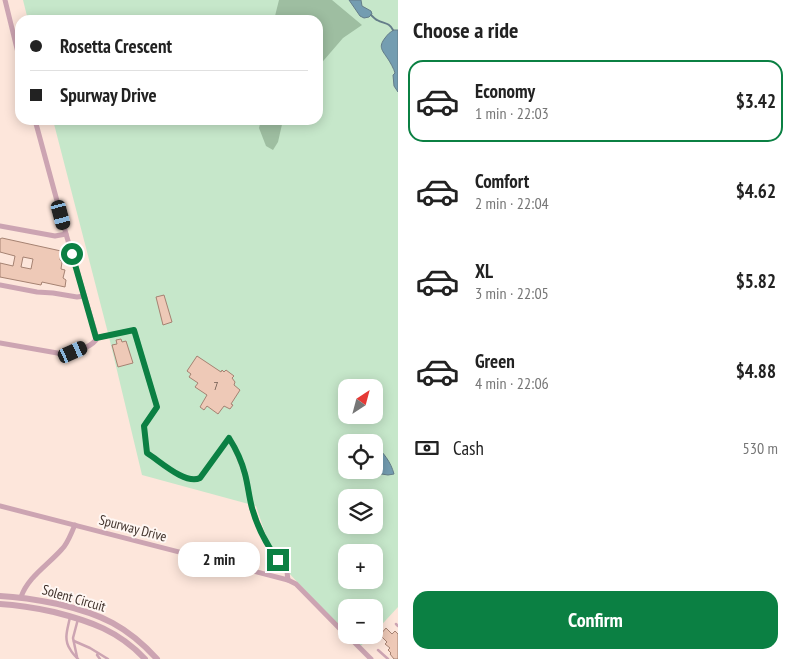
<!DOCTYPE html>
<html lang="en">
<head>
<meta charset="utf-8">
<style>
  body { margin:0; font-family:"PT Sans Narrow",sans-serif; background:#f2f2f2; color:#222; height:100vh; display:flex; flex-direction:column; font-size:19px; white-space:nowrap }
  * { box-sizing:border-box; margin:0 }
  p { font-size:16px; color:#767676 }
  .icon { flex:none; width:28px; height:28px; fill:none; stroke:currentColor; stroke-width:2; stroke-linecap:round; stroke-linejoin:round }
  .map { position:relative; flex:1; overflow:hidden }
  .details { display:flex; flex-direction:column; background:#fff; width:395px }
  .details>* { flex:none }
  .banner { position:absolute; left:15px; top:15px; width:308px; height:110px; border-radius:15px; box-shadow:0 2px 12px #0003; display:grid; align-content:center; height:110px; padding:0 15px; background:#fff }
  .needle { width:32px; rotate:36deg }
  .controls { position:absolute; left:338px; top:379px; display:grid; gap:10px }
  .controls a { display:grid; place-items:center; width:45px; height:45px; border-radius:10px; background:#fff; box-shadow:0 2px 12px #0003; font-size:25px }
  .end { position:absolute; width:22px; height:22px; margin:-11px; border:6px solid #0b8043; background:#fff; box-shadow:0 0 0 2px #fff }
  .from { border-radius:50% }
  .bubble { position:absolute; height:35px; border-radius:15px; background:#fff; box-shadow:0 2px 12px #0003; font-size:16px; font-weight:700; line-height:35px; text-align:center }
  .car { position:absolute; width:15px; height:30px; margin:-15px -8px; border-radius:6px; box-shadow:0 0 4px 1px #0007; background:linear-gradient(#222 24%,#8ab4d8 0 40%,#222 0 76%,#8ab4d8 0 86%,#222 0) }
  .banner b { display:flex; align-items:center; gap:18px; height:48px; font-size:19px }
  .banner b+b { border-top:1px solid #e0e0e0 }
  .banner i { width:12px; height:12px; background:#222 }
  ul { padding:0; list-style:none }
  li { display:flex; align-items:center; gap:15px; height:82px; margin:0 10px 8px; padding:0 5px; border:2px solid transparent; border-radius:15px }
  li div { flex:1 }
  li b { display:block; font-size:19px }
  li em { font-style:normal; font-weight:700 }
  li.active { border-color:#0b8043 }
  li>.icon { width:45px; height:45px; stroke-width:1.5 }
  h2 { padding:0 15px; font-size:22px; line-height:60px }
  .pay { display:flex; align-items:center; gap:12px; height:55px; padding:0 15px; font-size:19px }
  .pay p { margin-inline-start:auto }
  .primary-button { display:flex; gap:10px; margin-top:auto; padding:10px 15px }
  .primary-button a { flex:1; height:58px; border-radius:15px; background:#0b8043; color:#fff; font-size:20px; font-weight:700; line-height:58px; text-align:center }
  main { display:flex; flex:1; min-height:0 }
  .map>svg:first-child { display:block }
</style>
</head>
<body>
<main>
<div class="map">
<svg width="398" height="659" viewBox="0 0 398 659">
  <rect width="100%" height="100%" fill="#fde6db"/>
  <g fill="#c6e7ca" fill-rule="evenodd">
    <path d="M23 0H398V607L374 633V608H346V634L287 571 269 545 256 506 142 475 109 337 53 120H318V20H28ZM346 388H374V415H346ZM346 442H374V470H346ZM346 498H374V525H346ZM346 552H374V580H346Z"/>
    <polygon points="347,635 371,635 359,648"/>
  </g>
  <g fill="#9ebea1">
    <polygon points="279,0 332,0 362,25 343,38 318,67 318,20 274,20"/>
    <polygon points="261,120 283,120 278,142 273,150 266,146 259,128"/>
  </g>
  <g fill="#749db1" stroke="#647d89">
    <polygon points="349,0 361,0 362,6 371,11 372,14 369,17 364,18 360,16"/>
    <path d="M394 30H398V92L394 86 393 75 395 73C394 69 390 62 388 59 382 50 378 47 385 38 388 34 390 32 394 30Z"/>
    <path d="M374 444C383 452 391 462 394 474L388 475 355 470H374Z"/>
  </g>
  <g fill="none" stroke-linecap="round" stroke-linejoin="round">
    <path stroke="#647d89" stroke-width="2" d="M371 15C373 17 375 19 377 20 384 24 389 22 393 30"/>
  </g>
  <g fill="#eec9b7" stroke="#a58272" fill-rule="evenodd">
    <path d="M2 238 61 251 60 260 62 262 61 269 65 270 63 278 66 280 65 287 42 282 41 285 0 277V263L13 266 15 256 0 252V239ZM23 257 33 259 31 269 21 267Z"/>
    <polygon points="164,295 172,322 163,325 156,297"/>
    <polygon points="121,339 122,342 126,341 133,363 118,367 112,345 117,344 116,340"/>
    <polygon points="197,356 221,372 222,370 224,372 226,370 234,376 232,378 235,382 234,385 240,390 231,404 233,405 230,409 224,406 218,414 207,406 204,410 200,407 207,395 195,387 198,383 189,377 191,374 187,371"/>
    <polygon points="386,628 392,634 395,631 398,634 398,659 394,659 390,654 391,653 388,650 390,648 385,644 387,642 380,635"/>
  </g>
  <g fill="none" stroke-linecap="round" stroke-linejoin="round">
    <g stroke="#cca4b2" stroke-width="2.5">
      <path d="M70 617C68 628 63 639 70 649 72 653 75 656 78 659"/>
      <polyline points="396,624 398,626"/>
      <polyline points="74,641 90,648 108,659"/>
      <polyline points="378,650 388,659"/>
      <polyline points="98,653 97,655 100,659"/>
      <polyline points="77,657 73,638 78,619"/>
    </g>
    <g stroke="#cca4b2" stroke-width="5">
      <polyline points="5,0 20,61"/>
      <polyline points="0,226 55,236 66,234"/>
      <polyline points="0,285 37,292 53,293 77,297 84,296"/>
      <path d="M96 338 134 330 157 407 144 426 147 453C160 461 185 485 200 478L229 438 234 446 245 473 252 509 261 531 269 547 287 572 288 580"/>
      <path d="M0 343 63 354C74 353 89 348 96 340V335L66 234 35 120"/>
      <polyline points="0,506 288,580 296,584 346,635"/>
      <path d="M21 597C28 577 48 565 62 549 68 543 71 533 75 525"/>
      <polyline points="347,635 371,659"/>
    </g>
    <g stroke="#cca4b2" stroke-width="6">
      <path d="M0 596C20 597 38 600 58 604 101 614 127 626 157 659"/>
      <path d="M0 604C18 605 36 608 54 612 90 621 119 631 145 659"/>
    </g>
  </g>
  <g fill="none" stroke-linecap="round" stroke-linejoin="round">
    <path stroke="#0b8043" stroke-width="6" d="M72 254 96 338 134 330 157 407 144 426 147 453C160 461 185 485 200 478L229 438C236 449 242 462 245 474 248 485 249 497 252 508 257 526 266 544 278 560"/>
  </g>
  <g text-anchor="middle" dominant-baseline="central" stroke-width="4" stroke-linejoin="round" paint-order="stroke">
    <g font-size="11" fill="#6c584e">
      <text x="216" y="386">7</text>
    </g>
    <g font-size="14" fill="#40322b" stroke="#fff7f3">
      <text transform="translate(133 528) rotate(15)">Spurway Drive</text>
      <text transform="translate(74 598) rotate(16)">Solent Circuit</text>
    </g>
  </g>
</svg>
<div class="controls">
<a><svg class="needle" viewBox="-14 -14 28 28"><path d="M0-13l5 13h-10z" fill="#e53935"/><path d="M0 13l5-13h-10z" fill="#767676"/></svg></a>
<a><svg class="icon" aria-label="locate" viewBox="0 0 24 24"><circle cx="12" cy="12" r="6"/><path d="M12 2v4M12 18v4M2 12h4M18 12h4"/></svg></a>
<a><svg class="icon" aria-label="layers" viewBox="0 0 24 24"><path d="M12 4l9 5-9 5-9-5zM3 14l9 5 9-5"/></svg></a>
<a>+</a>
<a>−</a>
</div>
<i class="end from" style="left:72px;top:254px"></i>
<i class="end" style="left:278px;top:560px"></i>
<div class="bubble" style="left:178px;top:542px;width:82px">2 min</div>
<i class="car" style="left:61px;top:215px;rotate:165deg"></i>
<i class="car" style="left:73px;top:352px;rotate:66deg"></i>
<div class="banner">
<b><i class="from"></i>Rosetta Crescent</b>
<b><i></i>Spurway Drive</b>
</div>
</div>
<section class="details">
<h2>Choose a ride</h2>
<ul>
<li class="active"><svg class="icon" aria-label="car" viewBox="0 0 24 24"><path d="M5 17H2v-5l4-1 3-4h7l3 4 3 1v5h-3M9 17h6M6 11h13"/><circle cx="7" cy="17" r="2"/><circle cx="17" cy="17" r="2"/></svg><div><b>Economy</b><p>1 min · 22:03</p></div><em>$3.42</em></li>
<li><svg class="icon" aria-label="car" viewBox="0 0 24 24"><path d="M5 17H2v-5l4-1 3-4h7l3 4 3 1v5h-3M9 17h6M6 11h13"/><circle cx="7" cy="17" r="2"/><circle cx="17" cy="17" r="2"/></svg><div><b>Comfort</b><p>2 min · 22:04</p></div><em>$4.62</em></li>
<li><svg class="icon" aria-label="car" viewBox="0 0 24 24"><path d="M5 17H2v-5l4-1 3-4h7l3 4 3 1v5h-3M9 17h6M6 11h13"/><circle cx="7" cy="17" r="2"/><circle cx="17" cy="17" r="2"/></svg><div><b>XL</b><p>3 min · 22:05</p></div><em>$5.82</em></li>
<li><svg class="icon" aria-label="car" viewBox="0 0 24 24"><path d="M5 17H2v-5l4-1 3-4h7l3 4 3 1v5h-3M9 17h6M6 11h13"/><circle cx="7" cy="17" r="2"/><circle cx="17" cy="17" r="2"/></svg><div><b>Green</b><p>4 min · 22:06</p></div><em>$4.88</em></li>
</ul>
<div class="pay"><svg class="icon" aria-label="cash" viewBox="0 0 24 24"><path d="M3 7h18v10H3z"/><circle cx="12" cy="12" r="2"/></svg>Cash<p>530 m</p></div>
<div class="primary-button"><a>Confirm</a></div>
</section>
</main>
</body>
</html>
